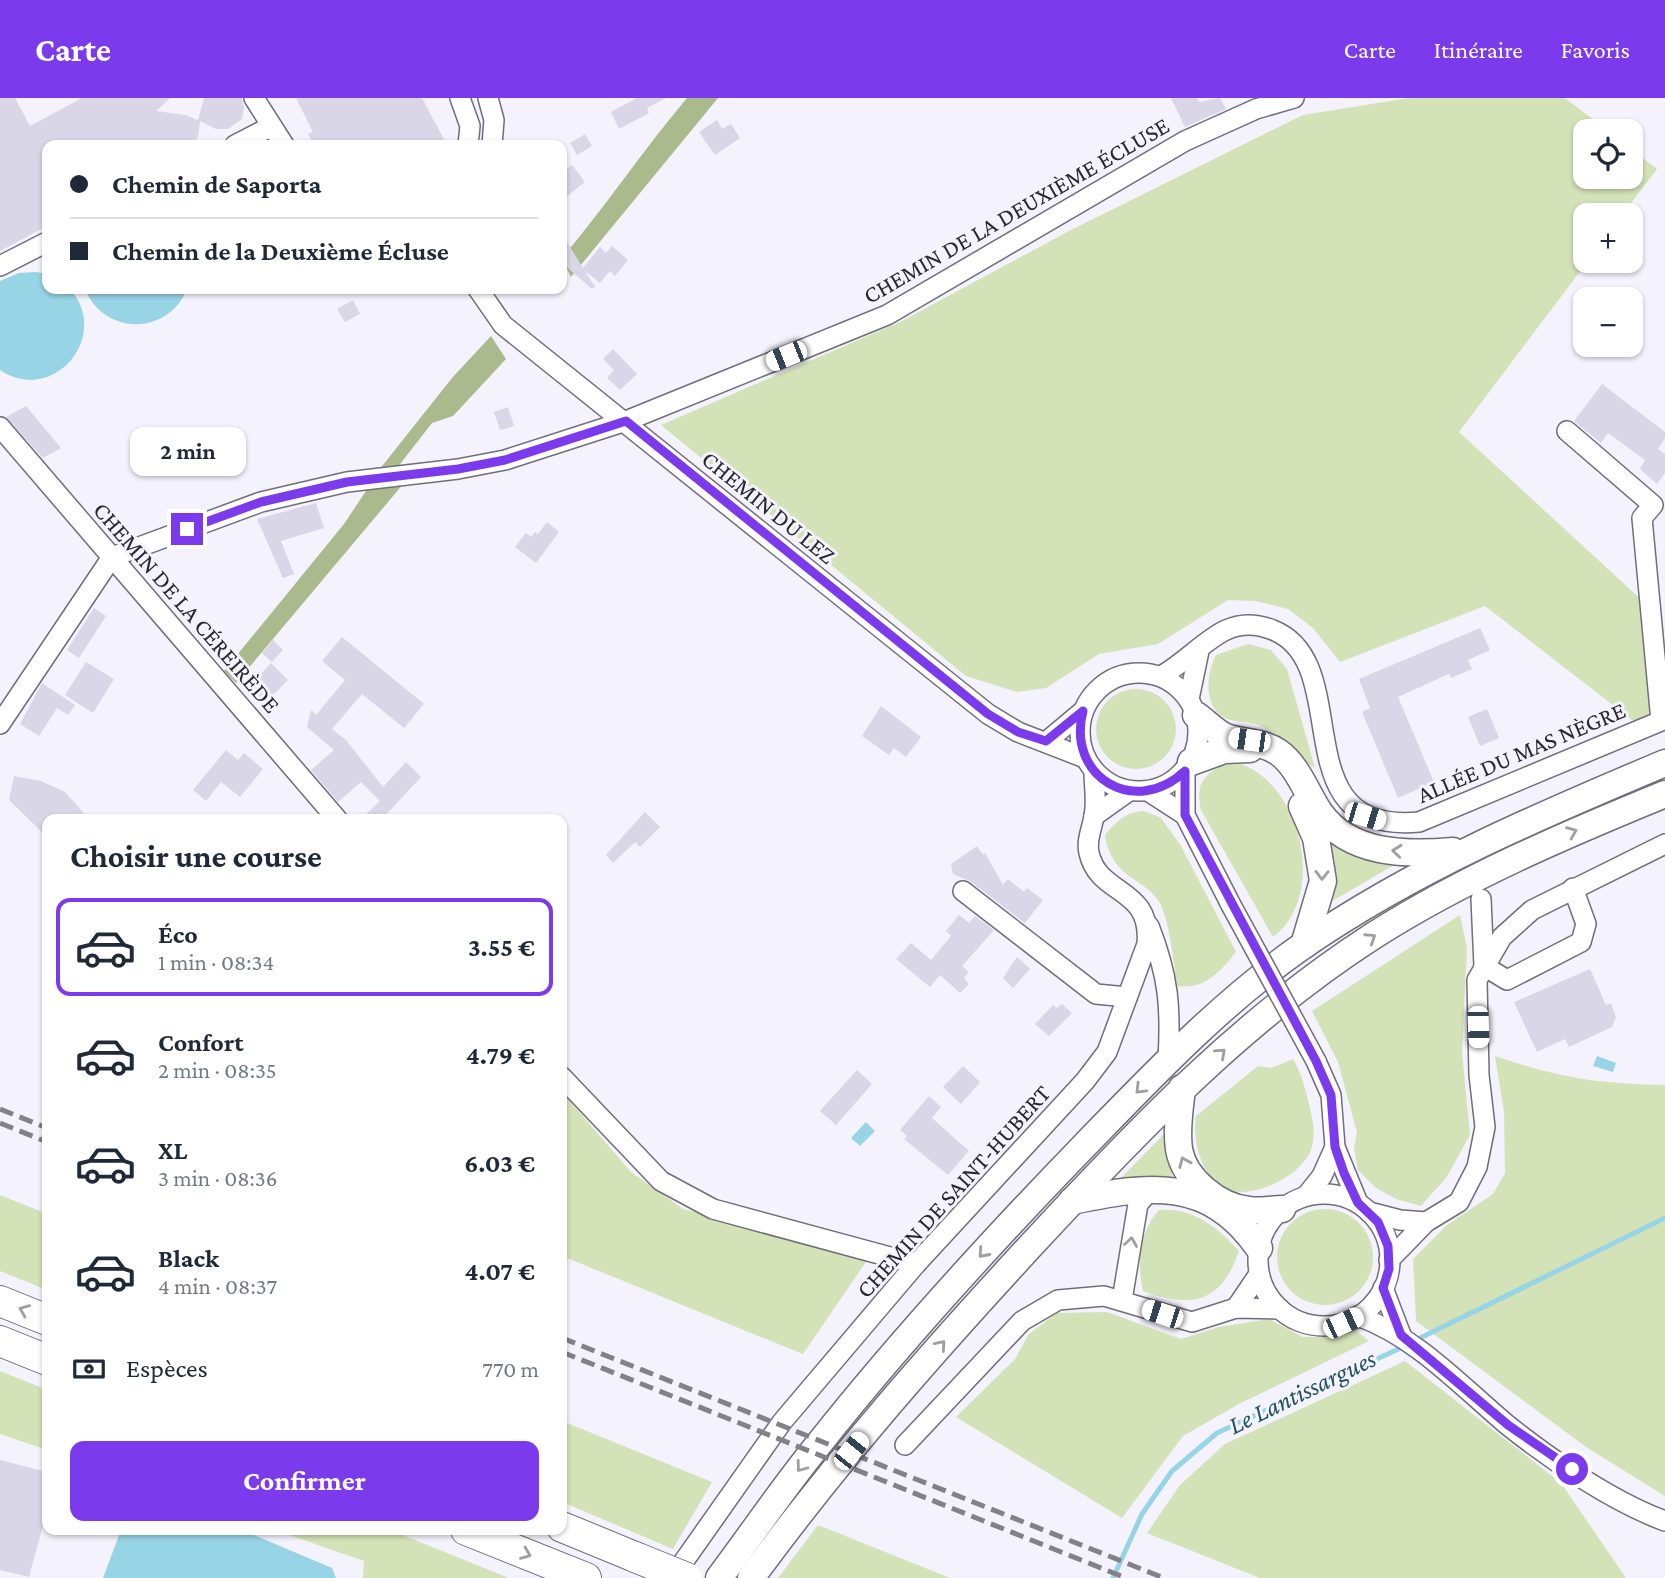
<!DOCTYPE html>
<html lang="fr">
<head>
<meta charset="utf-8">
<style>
  body { margin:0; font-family:"Crimson Pro",serif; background:#f2f2f3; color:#1f2937; height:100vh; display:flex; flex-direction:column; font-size:26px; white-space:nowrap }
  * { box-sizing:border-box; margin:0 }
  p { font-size:23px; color:#747a83 }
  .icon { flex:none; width:38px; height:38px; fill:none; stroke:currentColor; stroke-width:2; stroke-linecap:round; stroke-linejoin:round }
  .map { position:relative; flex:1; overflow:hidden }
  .drawer { position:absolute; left:42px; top:716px; width:525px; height:721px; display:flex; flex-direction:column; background:#fff; border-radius:14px; box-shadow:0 2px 5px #0004 }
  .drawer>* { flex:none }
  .hud { position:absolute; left:42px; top:42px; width:525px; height:154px; border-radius:14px; box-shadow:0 2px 5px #0004; display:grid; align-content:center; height:154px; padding:0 28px; background:#fff }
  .controls { position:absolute; left:1573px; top:21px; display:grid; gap:14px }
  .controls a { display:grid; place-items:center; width:70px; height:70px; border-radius:14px; background:#fff; box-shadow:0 2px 5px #0004; font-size:35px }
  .end { position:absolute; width:32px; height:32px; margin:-16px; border:9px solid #7c3aed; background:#fff; box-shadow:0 0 0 4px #fff }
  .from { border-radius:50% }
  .bubble { position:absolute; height:49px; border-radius:14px; background:#fff; box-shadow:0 2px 5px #0004; font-size:23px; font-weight:700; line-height:49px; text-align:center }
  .car { position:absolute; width:21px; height:42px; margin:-21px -10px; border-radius:9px; box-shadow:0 0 5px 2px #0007; background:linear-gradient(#fff 24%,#345 0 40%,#fff 0 76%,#345 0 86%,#fff 0) }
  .hud b { display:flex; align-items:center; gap:24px; height:66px; font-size:26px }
  .hud b+b { border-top:2px solid #e0e1e3 }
  .hud i { width:18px; height:18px; background:#1f2937 }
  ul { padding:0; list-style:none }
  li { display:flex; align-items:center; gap:21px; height:98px; margin:0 14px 10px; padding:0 14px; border:4px solid transparent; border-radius:14px }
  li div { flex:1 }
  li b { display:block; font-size:26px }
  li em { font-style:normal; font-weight:700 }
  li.on { border-color:#7c3aed }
  li>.icon { width:63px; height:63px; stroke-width:1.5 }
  h2 { padding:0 28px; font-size:32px; line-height:84px }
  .pay { display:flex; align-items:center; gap:18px; height:77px; padding:0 28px; font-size:26px }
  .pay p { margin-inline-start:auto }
  .cta { display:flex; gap:14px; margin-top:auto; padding:14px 28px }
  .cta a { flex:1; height:80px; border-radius:14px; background:#7c3aed; color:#fff; font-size:28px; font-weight:700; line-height:80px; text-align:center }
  header { display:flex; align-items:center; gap:42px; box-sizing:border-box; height:98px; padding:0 35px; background:#7c3aed; color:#fff }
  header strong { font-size:33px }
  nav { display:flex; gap:38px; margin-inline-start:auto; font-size:24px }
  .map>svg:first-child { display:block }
</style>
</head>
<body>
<header>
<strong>Carte</strong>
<nav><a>Carte</a><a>Itinéraire</a><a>Favoris</a></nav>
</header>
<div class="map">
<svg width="1665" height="1480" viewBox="0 0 1665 1480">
  <rect width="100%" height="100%" fill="#f4f2fc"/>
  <g fill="#d4e2b7">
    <polygon points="1409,0 1565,0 1608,33 1586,33 1586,79 1631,79 1631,51 1657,71 1622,117 1586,117 1588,163 1459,334 1645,505 1653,591 1648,619 1636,625 1485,508 1340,564 1313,530 1288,511 1256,503 1228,502 1158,546 1099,556 1046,590 1017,594 966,578 661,327 900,224 1069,133 1303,17"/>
    <path d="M1248 546 1271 552 1287 571 1315 670C1296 660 1283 639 1263 629 1253 623 1242 625 1231 622 1203 615 1205 578 1216 557Z"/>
    <circle cx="1136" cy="631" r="40"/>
    <path d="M1228 663C1298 672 1331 796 1273 839L1201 712C1195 684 1204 677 1228 663Z"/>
    <path d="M1144 713 1161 720 1181 748 1236 854C1220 874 1204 892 1177 888 1173 862 1171 831 1161 807 1147 779 1112 783 1105 737 1117 723 1125 714 1144 713Z"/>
    <polygon points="1329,739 1376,763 1394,767 1329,805 1335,769"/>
    <polygon points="1460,817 1467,850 1462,954 1470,1037 1446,1080 1421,1108 1396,1101 1376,1090 1358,1072 1354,1050 1357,1034 1338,964 1312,913"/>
    <path d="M1495 958C1559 980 1598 986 1665 987V1398L1586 1349 1416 1223 1413 1161 1447 1127 1493 1096 1505 1075 1504 1014Z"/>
    <path d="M1293 961C1301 974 1305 990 1309 1006 1312 1019 1316 1034 1312 1048 1306 1075 1259 1099 1233 1093 1202 1086 1192 1045 1196 1018L1258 968 1271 970Z"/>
    <polygon points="562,994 631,1074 683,1111 870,1158 803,1256 562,1158"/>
    <polygon points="1169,1031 1172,1080 1117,1084"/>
    <polygon points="0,1097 47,1116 47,1192 0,1173"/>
    <circle cx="1325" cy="1159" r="48"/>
    <path d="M1159 1112C1195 1110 1216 1129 1239 1153 1221 1205 1192 1211 1143 1193 1137 1165 1139 1134 1159 1112Z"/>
    <polygon points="1107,1214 1181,1241 1219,1229 1269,1221 1303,1239 1326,1239 1355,1232 1369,1243 1239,1306 1183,1338 1122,1420 956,1319 1015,1261 1029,1236 1057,1215"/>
    <polygon points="1405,1263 1561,1385 1626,1480 1260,1480 1147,1435 1180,1387 1225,1346"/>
    <polygon points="0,1273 47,1292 47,1352 0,1336"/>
    <polygon points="562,1323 712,1384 673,1451 562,1404"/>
    <polygon points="818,1427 950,1480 778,1480"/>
    <polygon points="275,1432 390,1432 509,1480 363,1480 364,1463"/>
  </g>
  <g fill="#abba8c">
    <path d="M687 0H718L571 179 562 160C606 108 643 52 687 0Z"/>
    <polygon points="491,238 506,261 453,318 432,325 397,370 379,372 452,280"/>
    <polygon points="404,385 236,585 224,573 344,426 370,387"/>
  </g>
  <g fill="#97d4e5">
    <path d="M36 174 47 176V191H70C112 238 53 308 0 272V183L19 175Z"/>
    <path d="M85 191H187C168 238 104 238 85 191Z"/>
    <polygon points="1597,958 1616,965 1613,974 1593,968"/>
    <polygon points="866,1024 875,1033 860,1048 851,1040"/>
    <polygon points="121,1432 242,1432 332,1470 336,1480 103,1480"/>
  </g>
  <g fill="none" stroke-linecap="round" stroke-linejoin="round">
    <g stroke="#97d4e5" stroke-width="5">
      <polyline points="1414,1243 1665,1120"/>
      <polyline points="1113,1480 1142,1416 1172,1373 1217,1335 1405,1248"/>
    </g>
  </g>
  <g fill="#d9d6e7">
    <polygon points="0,0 15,0 30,28 82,0 170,0 156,13 185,17 198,22 204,0 242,0 244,10 242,21 228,31 216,31 200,23 198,39 192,47 47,47 47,128 0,153"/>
    <polygon points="296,0 422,0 447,47 314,47 308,36 313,34"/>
    <polygon points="637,0 666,0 647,10 649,15 619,31 611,14"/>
    <polygon points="1171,0 1197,0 1199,4 1220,0 1226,11 1185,29"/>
    <polygon points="717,22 722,31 731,26 740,40 715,57 699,34"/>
    <polygon points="585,36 592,48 577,57 570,45"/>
    <polygon points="572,67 585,84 562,102 562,75"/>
    <polygon points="562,136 583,170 600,149 606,155 612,148 628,162 615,178 610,173 600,185 585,173 595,189 592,191 562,165"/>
    <polygon points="353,202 360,216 345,224 337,211"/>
    <polygon points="613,251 637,276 620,292 607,280 614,272 603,261"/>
    <polygon points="1602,286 1665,334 1665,340 1658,351 1665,356 1665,375 1657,386 1640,371 1645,362 1608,335 1601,345 1574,323"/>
    <polygon points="26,308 61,350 43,360 6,319"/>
    <polygon points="508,309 514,328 500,332 494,314"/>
    <polygon points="316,405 324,430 281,443 294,476 283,480 257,421"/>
    <polygon points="547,424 559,434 536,465 515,449 526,435 531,439 535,434 538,436"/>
    <polygon points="94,510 106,518 79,560 67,552"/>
    <polygon points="1480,530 1490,552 1468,562 1472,571 1451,580 1449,576 1398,599 1434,684 1398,700 1362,614 1370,610 1359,581"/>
    <polygon points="342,539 424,606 404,630 362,596 332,631 346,642 383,689 406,664 421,679 382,721 361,721 380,703 361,684 338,704 311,672 334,652 307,629 311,612 316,617 345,582 322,563"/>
    <polygon points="273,542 283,552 272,564 262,555"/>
    <polygon points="86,564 114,581 93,615 65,597"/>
    <polygon points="271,565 288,582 265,605 258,599 254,602 245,593"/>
    <polygon points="42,585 75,607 68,617 57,610 39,638 20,626"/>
    <polygon points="881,608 921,639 906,659 894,650 889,657 862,638"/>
    <polygon points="1487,611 1499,640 1480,648 1468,619"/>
    <polygon points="226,652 238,662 244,655 263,671 240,699 221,684 206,703 193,692"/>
    <polygon points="14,678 41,683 65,694 89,721 47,721 47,739 9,702"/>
    <polygon points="645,714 660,729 640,749 635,744 613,765 606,757"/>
    <polygon points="977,748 983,757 985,755 1003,787 1008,781 1024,794 1027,790 1043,802 1025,825 970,783 953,776 951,766"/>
    <polygon points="959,817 969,825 975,818 994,832 962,868 969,874 964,880 969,886 960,895 940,877 930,889 896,861 911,845 931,862 951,838 946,833"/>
    <polygon points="1017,859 1030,871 1013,890 1003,880"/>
    <polygon points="1590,871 1606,907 1611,905 1616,919 1612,929 1569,949 1565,941 1537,954 1514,904"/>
    <polygon points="1062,906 1072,915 1049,938 1035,926 1053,907 1057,910"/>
    <polygon points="963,968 980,984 961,1006 943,989"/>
    <polygon points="857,972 872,986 836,1027 820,1013"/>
    <polygon points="929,998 941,1009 932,1020 969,1053 948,1077 904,1041 907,1038 900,1032"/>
    <polygon points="0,1362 47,1374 47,1425 44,1424 29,1479 0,1472"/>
  </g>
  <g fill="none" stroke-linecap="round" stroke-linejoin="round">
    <defs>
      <g id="minor">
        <polyline points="254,0 284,47"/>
        <polyline points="460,0 470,28 468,47"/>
        <polyline points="488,0 494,22 492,47"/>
        <polyline points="235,47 270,29"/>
        <polyline points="0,168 47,144"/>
        <polyline points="478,191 503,227 988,616 1018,634 1085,660"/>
        <polyline points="0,329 337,721"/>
        <circle cx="1139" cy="634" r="59"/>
        <path d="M1161 578C1183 566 1206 541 1226 532 1241 525 1258 526 1273 532 1358 566 1279 737 1419 724L1661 623 1642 420 1653 407 1567 333"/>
        <polyline points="1189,601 1199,553"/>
        <polyline points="0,626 112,459 261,404 347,384 458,371 505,362 626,323 887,217 1185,43 1256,11 1294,0"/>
        <polyline points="1046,644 1083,613"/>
        <polyline points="1185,673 1185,717 1231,807"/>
        <polyline points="1148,693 1185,717"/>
        <polyline points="1094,718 1129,693"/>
        <polyline points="963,793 1096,896 1127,899"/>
        <polyline points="1481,801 1484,868 1507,882 1581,844 1586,826 1573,790"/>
        <path d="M1149 828C1169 879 1171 910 1168 963"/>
        <polyline points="1316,963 1331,997 1335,1049 1358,1105"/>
        <polyline points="562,979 661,1083 713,1111 916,1166"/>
        <circle cx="1324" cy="1162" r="66"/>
        <polyline points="1306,1098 1322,1078 1335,1049"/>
        <polyline points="1369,1114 1400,1122 1426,1124"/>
        <polyline points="1389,1162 1426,1124 1459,1104 1477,1069 1485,1029 1479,977 1477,882 1502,839 1532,812 1665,746"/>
        <polyline points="1383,1190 1401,1237"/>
        <polyline points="1122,1202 1138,1106 1151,1091"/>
        <polyline points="1236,1210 1259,1176"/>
        <path d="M1358 1218C1416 1239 1459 1286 1505 1325 1548 1360 1613 1404 1665 1423"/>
        <polyline points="905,1347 1022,1223 1058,1202 1104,1198 1192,1224 1236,1210 1280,1211"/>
        <path d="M672 1480 782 1324 916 1166 1085 983 1107 954 1147 846C1152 788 1099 799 1089 755 1086 742 1092 731 1094 718 1097 704 1094 688 1094 673"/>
      </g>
      <g id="major">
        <path d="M1196 617C1205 623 1216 635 1226 639 1243 645 1262 643 1278 654 1298 668 1307 696 1320 715 1350 757 1407 757 1453 753"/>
        <polyline points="1191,664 1224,652 1250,651"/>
        <polyline points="1302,708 1316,740 1323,783 1304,847"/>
        <path d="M1182 990C1180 1010 1176 1031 1179 1051 1184 1081 1218 1109 1249 1112 1259 1114 1271 1111 1282 1111"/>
        <path d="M1072 1103C1148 1087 1209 1078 1259 1150"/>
        <path d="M719 1480C752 1436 783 1390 818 1347 901 1242 992 1143 1085 1047 1153 977 1221 905 1301 849 1414 771 1539 718 1665 665"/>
        <path d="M751 1480C838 1361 936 1250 1036 1142 1139 1031 1244 921 1373 838 1464 780 1565 737 1665 696"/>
      </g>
      <g id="highway">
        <polyline points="0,1203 47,1222"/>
        <polyline points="0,1243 47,1262"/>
        <polyline points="562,1429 635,1459"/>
        <polyline points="466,1432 586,1480"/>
      </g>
    </defs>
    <use href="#minor" stroke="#706d7c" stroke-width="22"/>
    <use href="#major" stroke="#706d7c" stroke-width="29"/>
    <use href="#highway" stroke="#706d7c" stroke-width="32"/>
    <use href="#minor" stroke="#fff" stroke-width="19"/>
    <use href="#major" stroke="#fff" stroke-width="26"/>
    <use href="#highway" stroke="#fff" stroke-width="30"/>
    <g stroke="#828189" stroke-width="5" stroke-dasharray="14 7" stroke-linecap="butt">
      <polyline points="0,1011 47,1030"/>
      <polyline points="0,1025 47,1044"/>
      <polyline points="562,1240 1164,1480"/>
      <polyline points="562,1254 1126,1480"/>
    </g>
    <defs>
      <polyline id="minor-bridge" points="1231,807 1316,963"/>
      <polyline id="highway-bridge" points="635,1459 687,1480"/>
    </defs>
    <use href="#minor-bridge" stroke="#706d7c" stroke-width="22" stroke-linecap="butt"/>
    <use href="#highway-bridge" stroke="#706d7c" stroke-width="32" stroke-linecap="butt"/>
    <use href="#minor-bridge" stroke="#fff" stroke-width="19"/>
    <use href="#highway-bridge" stroke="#fff" stroke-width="30"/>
  </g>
  <defs><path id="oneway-chevron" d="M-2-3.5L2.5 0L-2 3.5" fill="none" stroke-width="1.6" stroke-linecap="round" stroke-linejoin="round" transform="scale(1.75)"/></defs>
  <g stroke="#9f9ea1">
    <use href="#oneway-chevron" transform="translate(1572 734) rotate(-22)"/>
    <use href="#oneway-chevron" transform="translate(1397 753) rotate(-174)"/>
    <use href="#oneway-chevron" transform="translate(1322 777) rotate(91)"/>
    <use href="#oneway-chevron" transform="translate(1371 840) rotate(-33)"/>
    <use href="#oneway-chevron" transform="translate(1221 955) rotate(-42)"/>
    <use href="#oneway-chevron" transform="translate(1140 991) rotate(135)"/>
    <use href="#oneway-chevron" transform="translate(1184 1064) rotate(-113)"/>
    <use href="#oneway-chevron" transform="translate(1131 1144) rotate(-81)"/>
    <use href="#oneway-chevron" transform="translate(983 1155) rotate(132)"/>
    <use href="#oneway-chevron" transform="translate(24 1212) rotate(-158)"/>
    <use href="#oneway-chevron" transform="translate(941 1247) rotate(-49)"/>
    <use href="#oneway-chevron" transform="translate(801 1369) rotate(127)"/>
    <use href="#oneway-chevron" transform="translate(526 1456) rotate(22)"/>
  </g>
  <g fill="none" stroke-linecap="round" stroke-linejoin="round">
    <path stroke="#7c3aed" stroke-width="9" d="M187 431 261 404 347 384 458 371 505 362 626 323 988 616 1018 634 1046 643 1083 613C1066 679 1135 720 1185 673V717L1316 963 1331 997 1335 1049 1344 1075 1358 1105 1378 1124 1388 1148 1389 1171 1383 1190 1401 1237 1508 1327 1572 1371"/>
  </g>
  <g text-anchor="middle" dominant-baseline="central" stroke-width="6" stroke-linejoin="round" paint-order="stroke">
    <g font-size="24" fill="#29282e" stroke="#f4f2fc">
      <text transform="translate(1016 112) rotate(-30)">CHEMIN DE LA DEUXIÈME ÉCLUSE</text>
      <text transform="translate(769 409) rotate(39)">CHEMIN DU LEZ</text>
      <text transform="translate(187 509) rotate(49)">CHEMIN DE LA CÉREIRÈDE</text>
      <text transform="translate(1521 654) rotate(-23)">ALLÉE DU MAS NÈGRE</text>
      <text transform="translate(953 1093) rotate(-48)">CHEMIN DE SAINT-HUBERT</text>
    </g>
    <g font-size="26" font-style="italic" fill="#215460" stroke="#f4f2fc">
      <text transform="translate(1302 1294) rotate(-26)">Le Lantissargues</text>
    </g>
  </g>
</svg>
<div class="controls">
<a><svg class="icon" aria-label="locate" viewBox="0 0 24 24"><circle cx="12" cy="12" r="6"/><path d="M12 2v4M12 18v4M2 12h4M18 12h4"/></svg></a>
<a>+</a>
<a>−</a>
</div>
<i class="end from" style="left:1572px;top:1371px"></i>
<i class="end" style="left:187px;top:431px"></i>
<div class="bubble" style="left:130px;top:329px;width:116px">2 min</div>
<i class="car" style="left:786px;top:258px;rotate:248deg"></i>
<i class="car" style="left:1249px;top:642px;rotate:278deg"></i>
<i class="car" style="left:1365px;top:718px;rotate:107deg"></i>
<i class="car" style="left:1478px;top:929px;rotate:178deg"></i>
<i class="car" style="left:1162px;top:1216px;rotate:288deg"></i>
<i class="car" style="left:1343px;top:1225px;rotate:65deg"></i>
<i class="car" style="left:851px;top:1353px;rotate:39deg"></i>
<div class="hud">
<b><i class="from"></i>Chemin de Saporta</b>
<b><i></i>Chemin de la Deuxième Écluse</b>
</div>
<section class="drawer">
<h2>Choisir une course</h2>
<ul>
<li class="on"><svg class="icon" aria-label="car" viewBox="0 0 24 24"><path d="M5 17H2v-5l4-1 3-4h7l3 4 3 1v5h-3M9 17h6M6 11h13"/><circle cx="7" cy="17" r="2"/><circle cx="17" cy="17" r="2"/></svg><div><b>Éco</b><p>1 min · 08:34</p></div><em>3.55 €</em></li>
<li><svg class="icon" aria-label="car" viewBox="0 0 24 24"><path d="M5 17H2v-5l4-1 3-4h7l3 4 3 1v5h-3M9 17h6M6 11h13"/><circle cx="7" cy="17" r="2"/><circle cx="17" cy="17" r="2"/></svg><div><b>Confort</b><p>2 min · 08:35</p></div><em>4.79 €</em></li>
<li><svg class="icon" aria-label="car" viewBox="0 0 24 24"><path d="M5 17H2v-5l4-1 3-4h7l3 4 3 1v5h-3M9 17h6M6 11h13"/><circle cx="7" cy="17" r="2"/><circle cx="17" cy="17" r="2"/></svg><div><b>XL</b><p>3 min · 08:36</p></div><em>6.03 €</em></li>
<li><svg class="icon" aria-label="car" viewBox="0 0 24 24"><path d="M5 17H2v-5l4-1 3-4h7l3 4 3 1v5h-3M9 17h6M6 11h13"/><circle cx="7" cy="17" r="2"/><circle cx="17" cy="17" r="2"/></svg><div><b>Black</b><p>4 min · 08:37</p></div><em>4.07 €</em></li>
</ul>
<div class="pay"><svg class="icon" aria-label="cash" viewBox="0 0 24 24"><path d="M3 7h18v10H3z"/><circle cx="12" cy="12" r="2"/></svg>Espèces<p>770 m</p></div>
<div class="cta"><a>Confirmer</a></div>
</section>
</div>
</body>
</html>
